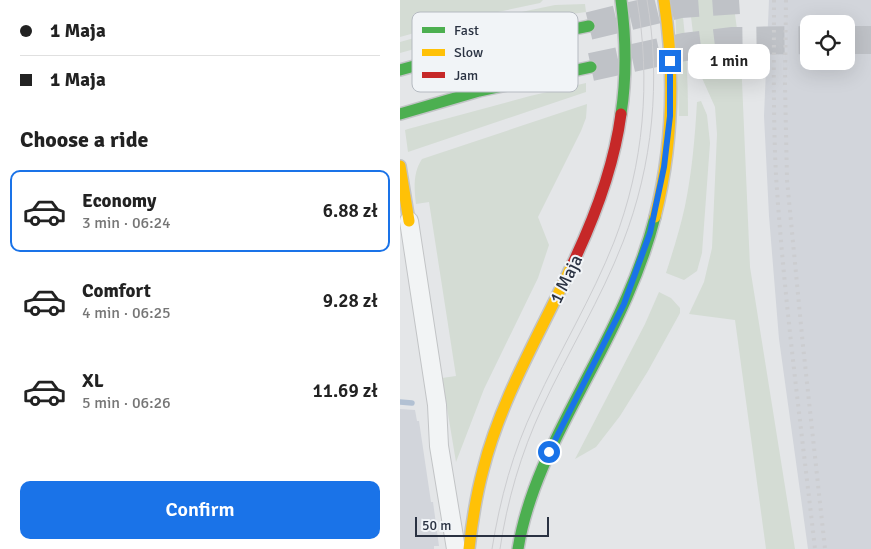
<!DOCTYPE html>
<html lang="en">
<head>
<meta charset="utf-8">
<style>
  body { margin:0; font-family:Signika,sans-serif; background:#f2f2f2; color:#222; height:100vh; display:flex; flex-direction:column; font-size:19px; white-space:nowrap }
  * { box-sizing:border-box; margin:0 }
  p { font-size:16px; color:#767676 }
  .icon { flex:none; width:28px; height:28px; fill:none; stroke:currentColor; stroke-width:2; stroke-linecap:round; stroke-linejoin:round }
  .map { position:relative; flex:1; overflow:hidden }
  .drawer { display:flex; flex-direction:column; background:#fff; width:400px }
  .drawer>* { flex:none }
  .hud { display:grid; align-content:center; height:110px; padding:0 20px; background:#fff }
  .controls { position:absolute; left:400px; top:15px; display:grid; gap:10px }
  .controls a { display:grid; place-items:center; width:55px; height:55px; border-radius:10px; background:#fff; box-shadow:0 5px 20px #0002; font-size:25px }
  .scale { position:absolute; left:15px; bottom:12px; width:134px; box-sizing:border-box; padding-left:5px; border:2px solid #2a3242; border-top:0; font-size:14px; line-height:18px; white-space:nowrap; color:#2a3242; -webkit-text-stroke:4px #f1f4f7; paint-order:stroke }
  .end { position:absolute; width:22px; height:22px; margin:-11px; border:6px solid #1a73e8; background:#fff; box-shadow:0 0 0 2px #fff }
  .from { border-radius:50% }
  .bubble { position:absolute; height:35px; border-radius:10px; background:#fff; box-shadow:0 5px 20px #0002; font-size:16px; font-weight:600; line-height:35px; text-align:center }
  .hud b { display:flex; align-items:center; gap:18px; height:48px; font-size:19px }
  .hud b+b { border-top:1px solid #e0e0e0 }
  .hud i { width:12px; height:12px; background:#222 }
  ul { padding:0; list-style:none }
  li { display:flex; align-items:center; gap:15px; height:82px; margin:0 10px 8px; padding:0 10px; border:2px solid transparent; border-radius:10px }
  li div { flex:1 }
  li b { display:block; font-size:19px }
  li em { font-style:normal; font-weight:600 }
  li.selected { border-color:#1a73e8 }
  li>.icon { width:45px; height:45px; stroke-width:1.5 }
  h2 { padding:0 20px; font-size:22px; line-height:60px }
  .cta { display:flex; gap:10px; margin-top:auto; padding:10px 20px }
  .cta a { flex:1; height:58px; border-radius:10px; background:#1a73e8; color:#fff; font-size:20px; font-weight:600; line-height:58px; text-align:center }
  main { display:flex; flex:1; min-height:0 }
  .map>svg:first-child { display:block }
</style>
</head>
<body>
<main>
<section class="drawer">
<div class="hud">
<b><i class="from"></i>1 Maja</b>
<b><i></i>1 Maja</b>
</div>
<h2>Choose a ride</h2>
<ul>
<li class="selected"><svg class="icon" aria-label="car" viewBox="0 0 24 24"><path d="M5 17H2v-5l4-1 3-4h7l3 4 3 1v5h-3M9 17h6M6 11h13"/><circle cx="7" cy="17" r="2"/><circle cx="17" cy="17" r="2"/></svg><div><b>Economy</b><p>3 min · 06:24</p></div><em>6.88 zł</em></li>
<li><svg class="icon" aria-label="car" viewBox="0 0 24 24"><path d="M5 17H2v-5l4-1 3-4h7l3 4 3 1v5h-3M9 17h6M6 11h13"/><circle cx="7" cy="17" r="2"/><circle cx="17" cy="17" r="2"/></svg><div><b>Comfort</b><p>4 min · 06:25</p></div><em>9.28 zł</em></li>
<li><svg class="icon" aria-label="car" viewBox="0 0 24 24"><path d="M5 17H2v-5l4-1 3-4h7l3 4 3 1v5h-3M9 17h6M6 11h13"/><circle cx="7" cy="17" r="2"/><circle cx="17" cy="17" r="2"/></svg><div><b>XL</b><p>5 min · 06:26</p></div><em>11.69 zł</em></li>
</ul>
<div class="cta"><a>Confirm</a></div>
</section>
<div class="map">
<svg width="471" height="549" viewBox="0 0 471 549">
  <rect width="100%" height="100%" fill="#e4e6e8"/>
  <g fill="#d2d5db" fill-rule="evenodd">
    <path d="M369 0H471V549H408L379 339 369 216 364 116ZM409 24H446V61H409Z"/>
    <polygon points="0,409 15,410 17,421 19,421 31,502 33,502 39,546 34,546 34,549 0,549"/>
  </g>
  <g fill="#d4dcd4">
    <polygon points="0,0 143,0 140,3 65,19 0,37"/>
    <path d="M275 0H281C286 39 288 77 288 116H279Z"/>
    <polygon points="289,0 333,0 341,58 350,267 395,549 366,549 335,320 289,314 304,282 312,248 317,134 315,107 297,67"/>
    <path d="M185 4 186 12C123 20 61 36 0 53V42L57 26 126 11 155 5Z"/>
    <polygon points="186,83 186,92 8,152 5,130 8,129 130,96"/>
    <path d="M301 101 307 115 310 143 302 253 297 271 284 280 266 273C273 251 280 229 285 206 292 172 295 137 297 102Z"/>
    <path d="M187 104 186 118 181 131 138 217 149 245 138 278 84 389 56 462 42 378 56 376 29 202 16 204C14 189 13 172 22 159Z"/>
    <polygon points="259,292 271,298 280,308 280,313 248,371 220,416 196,447 175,459 245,324"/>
  </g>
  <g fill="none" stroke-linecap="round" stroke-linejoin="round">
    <polyline stroke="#b2c1d3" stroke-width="5.5" points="0,402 12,403"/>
    <g stroke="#bfc2c7" stroke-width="28" stroke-dasharray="28 14" stroke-linecap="butt">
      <polyline points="189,26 281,4 339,0"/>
      <polyline points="446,40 471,40"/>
      <polyline points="191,67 284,47 333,41 409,40"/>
    </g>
    <defs>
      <polyline id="street" points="9,221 37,405 39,446 56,549"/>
      <g id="fast">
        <path d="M221 0C226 38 227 75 221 114"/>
        <polyline points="0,70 72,50 189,26"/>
        <polyline points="0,114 79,91 191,67"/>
        <path d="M118 549C128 486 161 428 190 372 216 323 241 272 255 217"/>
      </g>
      <g id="slow">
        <polyline points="0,166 9,221"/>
        <path d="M255 217C273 146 275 73 264 0"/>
        <path d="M69 549C72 522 76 496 83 470 101 398 141 332 172 265"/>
      </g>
      <path id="jam" d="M172 265C195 217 214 167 221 114"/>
    </defs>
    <use href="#street" stroke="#c2c4c6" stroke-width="20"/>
    <use href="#fast" stroke="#c2c4c6" stroke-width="14"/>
    <use href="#slow" stroke="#c2c4c6" stroke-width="14"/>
    <use href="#jam" stroke="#c2c4c6" stroke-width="14"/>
    <use href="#street" stroke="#f2f4f5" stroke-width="18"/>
    <use href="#fast" stroke="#4caf50" stroke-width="11"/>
    <use href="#slow" stroke="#ffc107" stroke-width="11"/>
    <use href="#jam" stroke="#c62828" stroke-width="11"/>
    <g stroke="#cccdd0" stroke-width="1">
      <path d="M92 549C100 499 113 451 135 405 160 350 192 298 214 242 244 165 251 80 237 0"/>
      <path d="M100 549C107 501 121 453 142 408 168 352 201 299 223 242 253 165 261 80 247 0"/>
    </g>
    <g stroke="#cccdd0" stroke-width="4" stroke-dasharray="2.5 5" stroke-linecap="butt">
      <path d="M374 0C374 58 373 117 376 175 384 300 401 425 415 549"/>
      <polyline points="386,0 385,85 387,180 403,346 425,549"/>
    </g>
  </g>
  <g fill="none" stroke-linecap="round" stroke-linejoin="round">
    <polyline stroke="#1a73e8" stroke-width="6" points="149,452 224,304 250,233 264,167 270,116 270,61"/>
  </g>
  <g text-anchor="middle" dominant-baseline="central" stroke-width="4" stroke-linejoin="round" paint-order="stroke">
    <g font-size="18" fill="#2a3242" stroke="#f1f4f7">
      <text transform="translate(166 279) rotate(-64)">1 Maja</text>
    </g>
  </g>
  <rect x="12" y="12" width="166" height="80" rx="8" fill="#f1f4f7" stroke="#b5bac1" stroke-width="1"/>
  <rect x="22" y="27" width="23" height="6" fill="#4caf50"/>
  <rect x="22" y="49" width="23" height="7" fill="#ffc107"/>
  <rect x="22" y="72" width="23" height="6" fill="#c62828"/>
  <g font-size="14" fill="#2a3242">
    <text x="54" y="35">Fast</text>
    <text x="54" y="57">Slow</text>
    <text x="54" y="80">Jam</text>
  </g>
</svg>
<div class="controls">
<a><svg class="icon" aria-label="locate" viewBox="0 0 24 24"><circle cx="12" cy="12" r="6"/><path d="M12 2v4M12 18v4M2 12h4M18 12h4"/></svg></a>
</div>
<div class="scale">50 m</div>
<i class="end from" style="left:149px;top:452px"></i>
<i class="end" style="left:270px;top:61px"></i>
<div class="bubble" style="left:288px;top:44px;width:82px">1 min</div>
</div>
</main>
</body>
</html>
